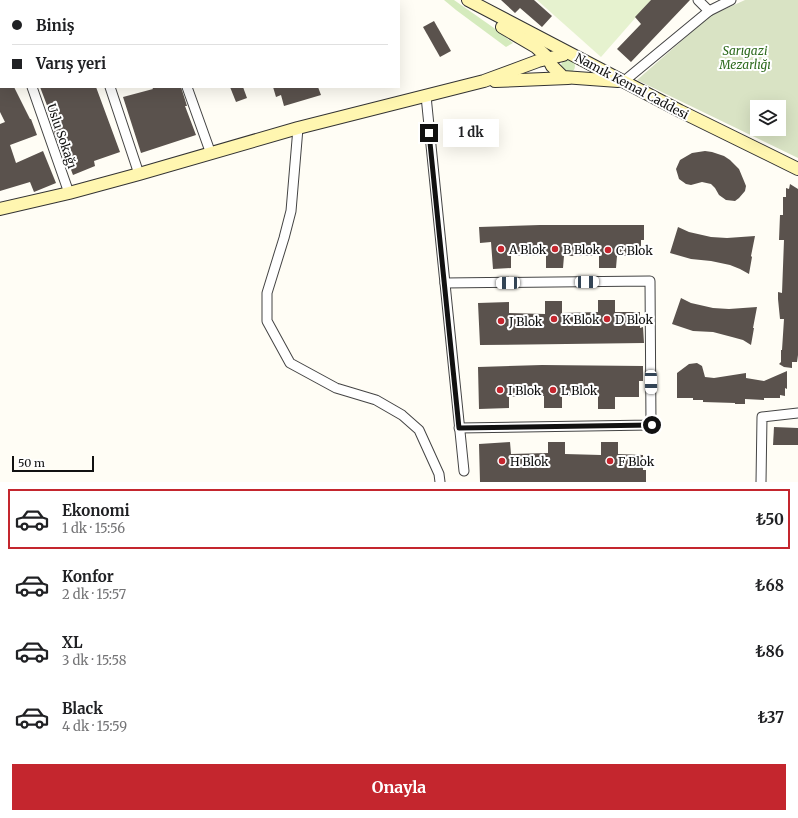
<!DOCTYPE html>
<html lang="tr">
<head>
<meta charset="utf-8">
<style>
  body { margin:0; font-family:Merriweather,serif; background:#f6f6f6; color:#202124; height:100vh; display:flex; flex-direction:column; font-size:15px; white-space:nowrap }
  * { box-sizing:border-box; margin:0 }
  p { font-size:13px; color:#757577 }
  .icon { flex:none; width:22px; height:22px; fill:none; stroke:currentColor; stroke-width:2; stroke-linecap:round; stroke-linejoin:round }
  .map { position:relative; height:482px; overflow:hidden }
  .sheet { display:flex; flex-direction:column; background:#fff; flex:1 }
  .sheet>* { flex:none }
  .hud { position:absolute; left:0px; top:0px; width:400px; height:88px; box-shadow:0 4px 16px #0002; display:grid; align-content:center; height:88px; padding:0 12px; background:#fff }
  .tools { position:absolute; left:750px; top:100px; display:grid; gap:8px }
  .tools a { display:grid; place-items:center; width:36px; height:36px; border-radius:0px; background:#fff; box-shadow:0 4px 16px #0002; font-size:20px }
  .scale { position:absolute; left:12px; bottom:10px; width:82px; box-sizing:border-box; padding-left:4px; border:2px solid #111; border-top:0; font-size:11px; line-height:14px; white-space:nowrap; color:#111; -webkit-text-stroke:3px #fff; paint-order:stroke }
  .end { position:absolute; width:18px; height:18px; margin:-9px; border:5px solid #111; background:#fff; box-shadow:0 0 0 2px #fff }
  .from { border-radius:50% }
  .bubble { position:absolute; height:28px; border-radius:0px; background:#fff; box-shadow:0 4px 16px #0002; font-size:13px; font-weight:700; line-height:28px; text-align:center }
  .car { position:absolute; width:12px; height:24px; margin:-12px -6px; border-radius:5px; box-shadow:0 0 3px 1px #0007; background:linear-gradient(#fff 24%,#345 0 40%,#fff 0 76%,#345 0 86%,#fff 0) }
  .hud b { display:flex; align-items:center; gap:14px; height:38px; font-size:15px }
  .hud b+b { border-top:1px solid #e0e0e0 }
  .hud i { width:10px; height:10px; background:#202124 }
  ul { padding:7px 0 0; list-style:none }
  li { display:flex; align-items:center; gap:12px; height:60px; margin:0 8px 6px; padding:0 4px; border:2px solid transparent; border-radius:0px }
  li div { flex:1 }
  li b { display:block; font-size:15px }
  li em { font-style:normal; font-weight:700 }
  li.selected { border-color:#c4262e }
  li>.icon { width:36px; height:36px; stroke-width:1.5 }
  .action { display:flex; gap:8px; margin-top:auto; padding:8px 12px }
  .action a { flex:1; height:46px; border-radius:0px; background:#c4262e; color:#fff; font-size:16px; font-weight:700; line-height:46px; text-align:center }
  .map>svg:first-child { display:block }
</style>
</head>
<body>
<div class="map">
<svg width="798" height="482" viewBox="0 0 798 482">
  <rect width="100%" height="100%" fill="#fffdf5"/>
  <g fill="#d5ebbd">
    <polygon points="444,0 454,0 494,28 513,43 506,47 456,10"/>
    <circle cx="568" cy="66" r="7"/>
  </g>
  <path fill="#d9e3c4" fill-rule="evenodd" d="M745 0H798V158L637 80 710 16ZM757 107H779V129H757Z"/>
  <polygon fill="#e6f2cf" points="537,0 651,0 601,57"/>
  <g fill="#5a524d">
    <polygon points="501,0 534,0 552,16 542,27 520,8 515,13"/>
    <polygon points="651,0 690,0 631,62 617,49 641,24 635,17"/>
    <polygon points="434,21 451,51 440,57 423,27"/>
    <polygon points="0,87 14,87 30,119 31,119 37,135 10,145 16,163 43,151 56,183 34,192 30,182 0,191 0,124 5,122 0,112"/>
    <polygon points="40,87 96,87 120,152 94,161 95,166 73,175 62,146 61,146 55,136 54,131 55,130 46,108 48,108"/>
    <polygon points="152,87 181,87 187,106 185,106 196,135 141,153 123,97 153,89"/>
    <polygon points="230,87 243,87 247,98 236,102"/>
    <polygon points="273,87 318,87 321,95 284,106 281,95 276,97"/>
    <polygon points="705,151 712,152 724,156 730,160 739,169 744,181 746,186 745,191 739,198 735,201 726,200 719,195 715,188 711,184 702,182 691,185 686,184 679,179 676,169 680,160 692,153"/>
    <polygon points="790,184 798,189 798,355 797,362 792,362 792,368 784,367 779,364 781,362 781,350 782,350 784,319 780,319 778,299 778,292 782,293 784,240 779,240 780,215 783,215 783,197 786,197 786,188 789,189"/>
    <polygon points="540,225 644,225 644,240 641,240 641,256 617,256 616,268 599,268 599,256 564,256 563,268 546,268 546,255 511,256 511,268 493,269 491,242 480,243 479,227"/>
    <polygon points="678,227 689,232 711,237 727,238 755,236 751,256 752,257 749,274 740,269 730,265 711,261 691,259 670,253"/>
    <polygon points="681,298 691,303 713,308 729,309 757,307 753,328 754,328 751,345 743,340 732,337 713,332 693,331 672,324"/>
    <polygon points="598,300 615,300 615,312 640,312 640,328 643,327 644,343 480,345 478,303 509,302 509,313 545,314 545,301 562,301 562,313 598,312"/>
    <polygon points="697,363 702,366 705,377 714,378 746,373 746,378 764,381 787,371 787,389 785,388 785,396 780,395 780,398 764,398 764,400 745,399 745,404 735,404 735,403 703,402 703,400 693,400 693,398 677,398 677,373 689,364"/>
    <polygon points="542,365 643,366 643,381 639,381 639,397 615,397 615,409 598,409 598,396 562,396 562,408 544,408 544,396 509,397 509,408 479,409 478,367"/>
    <polygon points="774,427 798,428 798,445 773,445"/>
    <polygon points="510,442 511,454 548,453 548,442 565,442 565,454 601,455 601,442 618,442 618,454 643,455 643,470 646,470 646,482 480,482 479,444"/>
  </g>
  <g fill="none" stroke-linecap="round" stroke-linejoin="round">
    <defs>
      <g id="street">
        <polyline points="157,0 158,1"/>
        <polyline points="698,0 709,11"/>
        <polyline points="0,1 1,4"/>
        <polyline points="79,1 82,0"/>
        <polyline points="0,35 1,35"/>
        <polyline points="623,82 709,11 731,0"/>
        <polyline points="32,87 69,193"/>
        <polyline points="110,87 139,174"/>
        <polyline points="187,87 211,154"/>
        <polyline points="426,96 464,471"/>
        <polyline points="298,128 291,211 284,238 267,293 267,321 290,363 336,388 376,400 402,415 419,430 439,474 440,482"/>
        <polyline points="445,283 650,281 651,425 459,428"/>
        <polyline points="761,482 762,417 798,413"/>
      </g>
      <g id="secondary">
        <polyline points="468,0 680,111 798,169"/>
        <polyline points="502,27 536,47 548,58 552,66 563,77 618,81"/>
        <polyline points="495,81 568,78"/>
        <polyline points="0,209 69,193 139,174 298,128 484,81 538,61 563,55"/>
      </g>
    </defs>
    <use href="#street" stroke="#444" stroke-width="11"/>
    <use href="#secondary" stroke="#333" stroke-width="14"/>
    <use href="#street" stroke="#fff" stroke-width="9"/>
    <use href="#secondary" stroke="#fff6b0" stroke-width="12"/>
  </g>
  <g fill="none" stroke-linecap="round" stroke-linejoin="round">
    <polyline stroke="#111" stroke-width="5" points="429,133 459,428 652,425"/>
  </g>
  <g fill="#c4262e" stroke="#fff" stroke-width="1.5">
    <circle cx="501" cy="249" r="4"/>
    <circle cx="555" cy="249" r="4"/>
    <circle cx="608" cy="250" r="4"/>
    <circle cx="554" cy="319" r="4"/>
    <circle cx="607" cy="319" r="4"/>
    <circle cx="501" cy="321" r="4"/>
    <circle cx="500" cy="390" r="4"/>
    <circle cx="553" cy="390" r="4"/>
    <circle cx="502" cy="461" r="4"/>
    <circle cx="610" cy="461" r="4"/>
  </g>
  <g text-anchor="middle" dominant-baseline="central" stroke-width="4" stroke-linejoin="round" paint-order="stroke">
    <g font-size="12" font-style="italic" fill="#2f6b1f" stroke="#fff">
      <text x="745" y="50">Sarıgazi<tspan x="745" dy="14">Mezarlığı</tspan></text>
    </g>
    <g font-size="12" fill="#111" stroke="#fff">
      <text transform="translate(632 86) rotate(28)">Namık Kemal Caddesi</text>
      <text transform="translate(62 136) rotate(71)">Uslu Sokağı</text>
    </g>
    <g font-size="12" fill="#111" stroke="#fff" text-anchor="start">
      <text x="509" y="249">A Blok</text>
      <text x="563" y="249">B Blok</text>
      <text x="616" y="250">C Blok</text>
      <text x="562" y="319">K Blok</text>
      <text x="615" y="319">D Blok</text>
      <text x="509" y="321">J Blok</text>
      <text x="508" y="390">I Blok</text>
      <text x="561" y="390">L Blok</text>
      <text x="510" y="461">H Blok</text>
      <text x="618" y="461">F Blok</text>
    </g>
  </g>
</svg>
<div class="tools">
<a><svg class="icon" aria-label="layers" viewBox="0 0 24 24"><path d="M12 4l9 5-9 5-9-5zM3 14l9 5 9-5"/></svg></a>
</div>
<div class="scale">50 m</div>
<i class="end from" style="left:652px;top:425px"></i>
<i class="end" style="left:429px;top:133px"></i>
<div class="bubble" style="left:443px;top:119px;width:56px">1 dk</div>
<i class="car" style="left:587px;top:282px;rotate:89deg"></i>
<i class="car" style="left:508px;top:283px;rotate:269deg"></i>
<i class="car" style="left:651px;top:382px;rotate:179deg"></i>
<div class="hud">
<b><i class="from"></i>Biniş</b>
<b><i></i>Varış yeri</b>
</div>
</div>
<section class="sheet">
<ul>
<li class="selected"><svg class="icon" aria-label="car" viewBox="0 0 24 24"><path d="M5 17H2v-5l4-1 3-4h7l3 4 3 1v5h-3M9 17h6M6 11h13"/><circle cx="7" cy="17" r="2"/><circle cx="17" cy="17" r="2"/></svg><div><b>Ekonomi</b><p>1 dk · 15:56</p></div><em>₺50</em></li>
<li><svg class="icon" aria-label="car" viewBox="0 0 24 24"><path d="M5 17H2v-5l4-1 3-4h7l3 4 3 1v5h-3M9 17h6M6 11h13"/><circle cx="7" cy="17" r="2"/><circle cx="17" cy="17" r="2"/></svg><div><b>Konfor</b><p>2 dk · 15:57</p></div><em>₺68</em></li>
<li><svg class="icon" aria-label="car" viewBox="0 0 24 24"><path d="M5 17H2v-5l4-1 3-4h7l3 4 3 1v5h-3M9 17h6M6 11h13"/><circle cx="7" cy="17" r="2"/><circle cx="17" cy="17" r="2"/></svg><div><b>XL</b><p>3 dk · 15:58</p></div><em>₺86</em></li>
<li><svg class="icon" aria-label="car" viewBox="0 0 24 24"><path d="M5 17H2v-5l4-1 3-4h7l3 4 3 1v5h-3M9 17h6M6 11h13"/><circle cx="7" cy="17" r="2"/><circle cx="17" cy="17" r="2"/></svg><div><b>Black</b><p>4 dk · 15:59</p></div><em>₺37</em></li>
</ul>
<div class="action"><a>Onayla</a></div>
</section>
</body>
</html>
